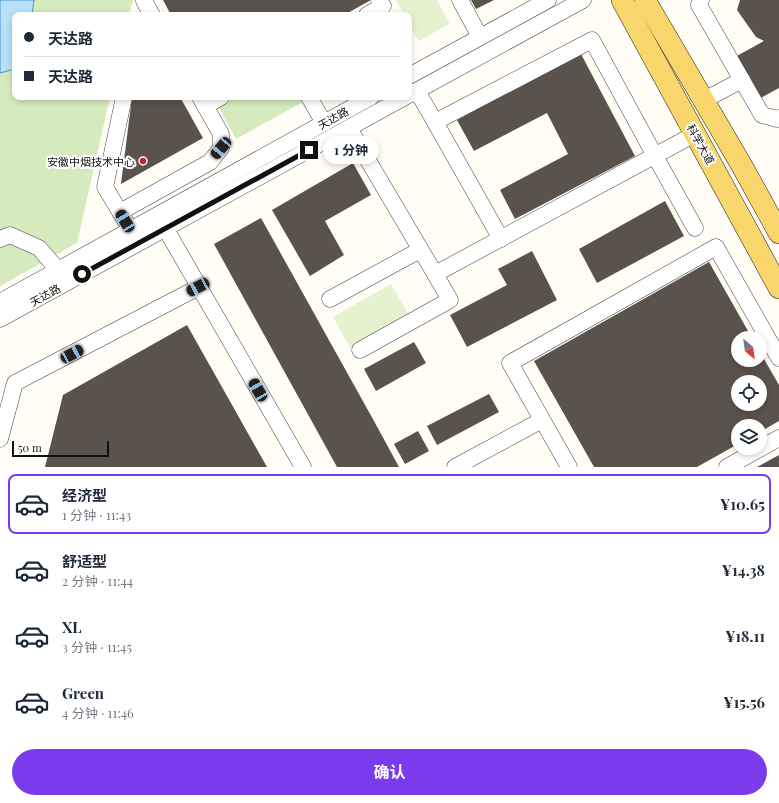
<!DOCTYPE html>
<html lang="zh">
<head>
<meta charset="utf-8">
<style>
  body { margin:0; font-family:"Playfair Display","Noto Sans SC",serif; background:#f2f2f3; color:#1f2937; height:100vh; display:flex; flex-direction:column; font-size:15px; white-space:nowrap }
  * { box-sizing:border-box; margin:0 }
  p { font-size:13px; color:#747a83 }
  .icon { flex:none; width:22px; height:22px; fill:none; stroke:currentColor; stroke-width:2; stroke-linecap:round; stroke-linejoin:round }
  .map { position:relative; height:467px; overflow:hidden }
  .panel { display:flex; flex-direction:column; background:#fff; flex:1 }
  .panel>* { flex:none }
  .guide { position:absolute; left:12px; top:12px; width:400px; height:88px; border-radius:8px; box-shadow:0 2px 6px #0003; display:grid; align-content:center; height:88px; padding:0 12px; background:#fff }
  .needle { width:26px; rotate:151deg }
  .buttons { position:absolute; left:731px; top:331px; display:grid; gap:8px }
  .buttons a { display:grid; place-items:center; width:36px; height:36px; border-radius:50%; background:#fff; box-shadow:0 2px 6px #0003; font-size:20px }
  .scale { position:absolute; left:12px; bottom:10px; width:97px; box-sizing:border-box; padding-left:4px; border:2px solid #111; border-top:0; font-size:11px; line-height:14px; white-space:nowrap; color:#111; -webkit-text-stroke:3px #fff; paint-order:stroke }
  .end { position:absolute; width:18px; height:18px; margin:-9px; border:5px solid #111; background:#fff; box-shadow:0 0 0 2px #fff }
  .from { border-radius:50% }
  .bubble { position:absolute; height:28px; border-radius:14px; background:#fff; box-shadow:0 2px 6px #0003; font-size:13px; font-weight:700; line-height:28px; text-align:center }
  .car { position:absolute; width:12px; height:24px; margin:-12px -6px; border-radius:5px; box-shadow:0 0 3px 1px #0007; background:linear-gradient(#222 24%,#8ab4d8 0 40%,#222 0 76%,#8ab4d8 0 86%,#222 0) }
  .guide b { display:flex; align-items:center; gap:14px; height:38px; font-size:15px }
  .guide b+b { border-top:1px solid #e0e1e3 }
  .guide i { width:10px; height:10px; background:#1f2937 }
  ul { padding:7px 0 0; list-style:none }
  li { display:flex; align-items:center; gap:12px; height:60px; margin:0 8px 6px; padding:0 4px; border:2px solid transparent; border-radius:8px }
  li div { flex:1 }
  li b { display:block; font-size:15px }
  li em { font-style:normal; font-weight:700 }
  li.selected { border-color:#7c3aed }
  li>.icon { width:36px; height:36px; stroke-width:1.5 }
  .primary-button { display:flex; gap:8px; margin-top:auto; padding:8px 12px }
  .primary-button a { flex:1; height:46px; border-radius:24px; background:#7c3aed; color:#fff; font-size:16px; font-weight:700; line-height:46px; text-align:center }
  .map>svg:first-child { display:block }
</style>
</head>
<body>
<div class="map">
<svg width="779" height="467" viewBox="0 0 779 467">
  <rect width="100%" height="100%" fill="#fffdf5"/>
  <g fill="#d5ebbd">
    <polygon points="0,0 133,0 129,15 15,15 15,97 110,97 77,243 0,286"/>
    <polygon points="235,97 300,97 303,102 236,139 218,106"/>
  </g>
  <g fill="#e6f2cf">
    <polygon points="396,0 437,0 450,24 419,41 409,24 409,15 404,15"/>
    <polygon points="391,284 410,317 351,349 333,317"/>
  </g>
  <polygon fill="#b9e0f7" stroke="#3f96cf" points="0,0 34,0 32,15 15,15 15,69 0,73"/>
  <g fill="#5a524d" fill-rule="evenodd">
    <polygon points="163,0 371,0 344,15 171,15"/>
    <polygon points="471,0 494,0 476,9"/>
    <polygon points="740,0 779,0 779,88 759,99 735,57 764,41 756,37 737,10"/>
    <polygon points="581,54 635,156 515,219 500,190 568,154 547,113 474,151 457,120"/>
    <polygon points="132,97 180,97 203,138 121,184"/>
    <polygon points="353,163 371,195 325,221 344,255 310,276 272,210"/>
    <polygon points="665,201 684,236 597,283 579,249"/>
    <polygon points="261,218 374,421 399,467 337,467 214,244"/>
    <polygon points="532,251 557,300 467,347 450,315 507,285 498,269"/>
    <path d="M709 262 752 338H738V360H760V352L779 385V421L760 432V426H738V444L697 467H594L534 361ZM738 382H760V404H738Z"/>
    <polygon points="187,325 267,467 45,467 63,395"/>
    <polygon points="414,342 426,363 376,391 364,369"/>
    <polygon points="489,394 499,412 437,445 427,426"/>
    <polygon points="418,431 429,451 405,464 394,444"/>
    <polygon points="779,455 779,467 757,467"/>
  </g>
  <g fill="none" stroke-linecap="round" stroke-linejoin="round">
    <defs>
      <g id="minor">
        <polyline points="460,0 480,37"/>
        <polyline points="701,0 699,5 762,115 777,119 779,118"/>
        <polyline points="144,1 152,15"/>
        <polyline points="367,15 383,6 379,0"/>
        <polyline points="409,76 548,0"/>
        <polyline points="417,91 435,122 592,40 655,156 695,228"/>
        <polyline points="409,95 583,0"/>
        <polyline points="124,97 105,187 126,222"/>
        <polyline points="309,97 324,123"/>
        <polyline points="704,100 742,80"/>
        <polyline points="205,106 221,97"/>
        <polyline points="435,122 501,239"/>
        <polyline points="349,128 435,274 695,134"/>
        <polyline points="120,212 210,162 221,148 221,134 200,97"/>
        <polyline points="160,219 303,467"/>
        <polyline points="0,239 10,235 39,248 58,270"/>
        <polyline points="330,299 420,250"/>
        <polyline points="0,302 371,97"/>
        <polyline points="0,319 405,97"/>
        <polyline points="360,350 450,300 435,274"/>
        <polyline points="0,439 15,383 199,287"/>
        <polyline points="455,467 542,420"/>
        <polyline points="569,467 510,363 716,247 779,358"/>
        <polyline points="727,467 779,438"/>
      </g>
      <g id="major">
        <polyline points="622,0 779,288"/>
        <polyline points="645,0 742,166 779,233"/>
      </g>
    </defs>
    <use href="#minor" stroke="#444" stroke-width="17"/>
    <use href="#major" stroke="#222" stroke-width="22"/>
    <use href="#minor" stroke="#fff" stroke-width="16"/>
    <use href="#major" stroke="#f9d66b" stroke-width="21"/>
  </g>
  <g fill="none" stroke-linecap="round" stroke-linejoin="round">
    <polyline stroke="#111" stroke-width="5" points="82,274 309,150"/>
  </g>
  <circle fill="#c4262e" stroke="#fff" stroke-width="1.5" cx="143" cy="161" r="4"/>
  <g text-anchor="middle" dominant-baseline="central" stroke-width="4" stroke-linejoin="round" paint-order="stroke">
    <g font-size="11" fill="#111" stroke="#fff">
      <text transform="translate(333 118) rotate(-29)">天达路</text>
      <text transform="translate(701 144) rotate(61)">科学大道</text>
      <text transform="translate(45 295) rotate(-29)">天达路</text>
    </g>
    <g font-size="11" fill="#111" stroke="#fff" text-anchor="end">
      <text x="135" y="161">安徽中烟技术中心</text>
    </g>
  </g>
</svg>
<div class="buttons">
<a><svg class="needle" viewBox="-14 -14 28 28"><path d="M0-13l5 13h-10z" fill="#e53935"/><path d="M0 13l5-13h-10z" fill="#747a83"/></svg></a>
<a><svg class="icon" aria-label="locate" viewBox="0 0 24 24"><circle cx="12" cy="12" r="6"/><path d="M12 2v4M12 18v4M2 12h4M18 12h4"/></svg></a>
<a><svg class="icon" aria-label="layers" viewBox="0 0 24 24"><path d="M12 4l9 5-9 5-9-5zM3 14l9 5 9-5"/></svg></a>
</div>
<div class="scale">50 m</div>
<i class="end from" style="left:82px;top:274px"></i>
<i class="end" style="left:309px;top:150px"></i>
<div class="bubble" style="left:323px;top:136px;width:56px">1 分钟</div>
<i class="car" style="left:221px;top:148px;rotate:220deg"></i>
<i class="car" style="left:125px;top:221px;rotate:329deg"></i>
<i class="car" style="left:198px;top:287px;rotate:242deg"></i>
<i class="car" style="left:72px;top:354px;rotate:62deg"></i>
<i class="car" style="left:258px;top:390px;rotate:330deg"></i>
<div class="guide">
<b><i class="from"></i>天达路</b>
<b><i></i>天达路</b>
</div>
</div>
<section class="panel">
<ul>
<li class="selected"><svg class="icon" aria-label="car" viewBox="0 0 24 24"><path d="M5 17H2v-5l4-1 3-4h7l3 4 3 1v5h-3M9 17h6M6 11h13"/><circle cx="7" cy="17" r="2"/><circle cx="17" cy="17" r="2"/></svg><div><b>经济型</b><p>1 分钟 · 11:43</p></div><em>¥10.65</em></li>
<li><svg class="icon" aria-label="car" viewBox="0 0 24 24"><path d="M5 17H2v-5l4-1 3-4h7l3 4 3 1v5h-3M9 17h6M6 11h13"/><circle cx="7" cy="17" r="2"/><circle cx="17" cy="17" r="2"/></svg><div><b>舒适型</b><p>2 分钟 · 11:44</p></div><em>¥14.38</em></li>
<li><svg class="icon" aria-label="car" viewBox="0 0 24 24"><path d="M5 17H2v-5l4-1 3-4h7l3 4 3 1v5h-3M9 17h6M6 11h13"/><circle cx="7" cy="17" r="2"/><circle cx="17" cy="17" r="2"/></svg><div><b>XL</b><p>3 分钟 · 11:45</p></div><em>¥18.11</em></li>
<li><svg class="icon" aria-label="car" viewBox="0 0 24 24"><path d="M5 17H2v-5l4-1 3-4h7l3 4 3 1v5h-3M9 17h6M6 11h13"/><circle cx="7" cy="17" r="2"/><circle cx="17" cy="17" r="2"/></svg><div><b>Green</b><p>4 分钟 · 11:46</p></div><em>¥15.56</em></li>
</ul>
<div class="primary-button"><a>确认</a></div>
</section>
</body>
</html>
